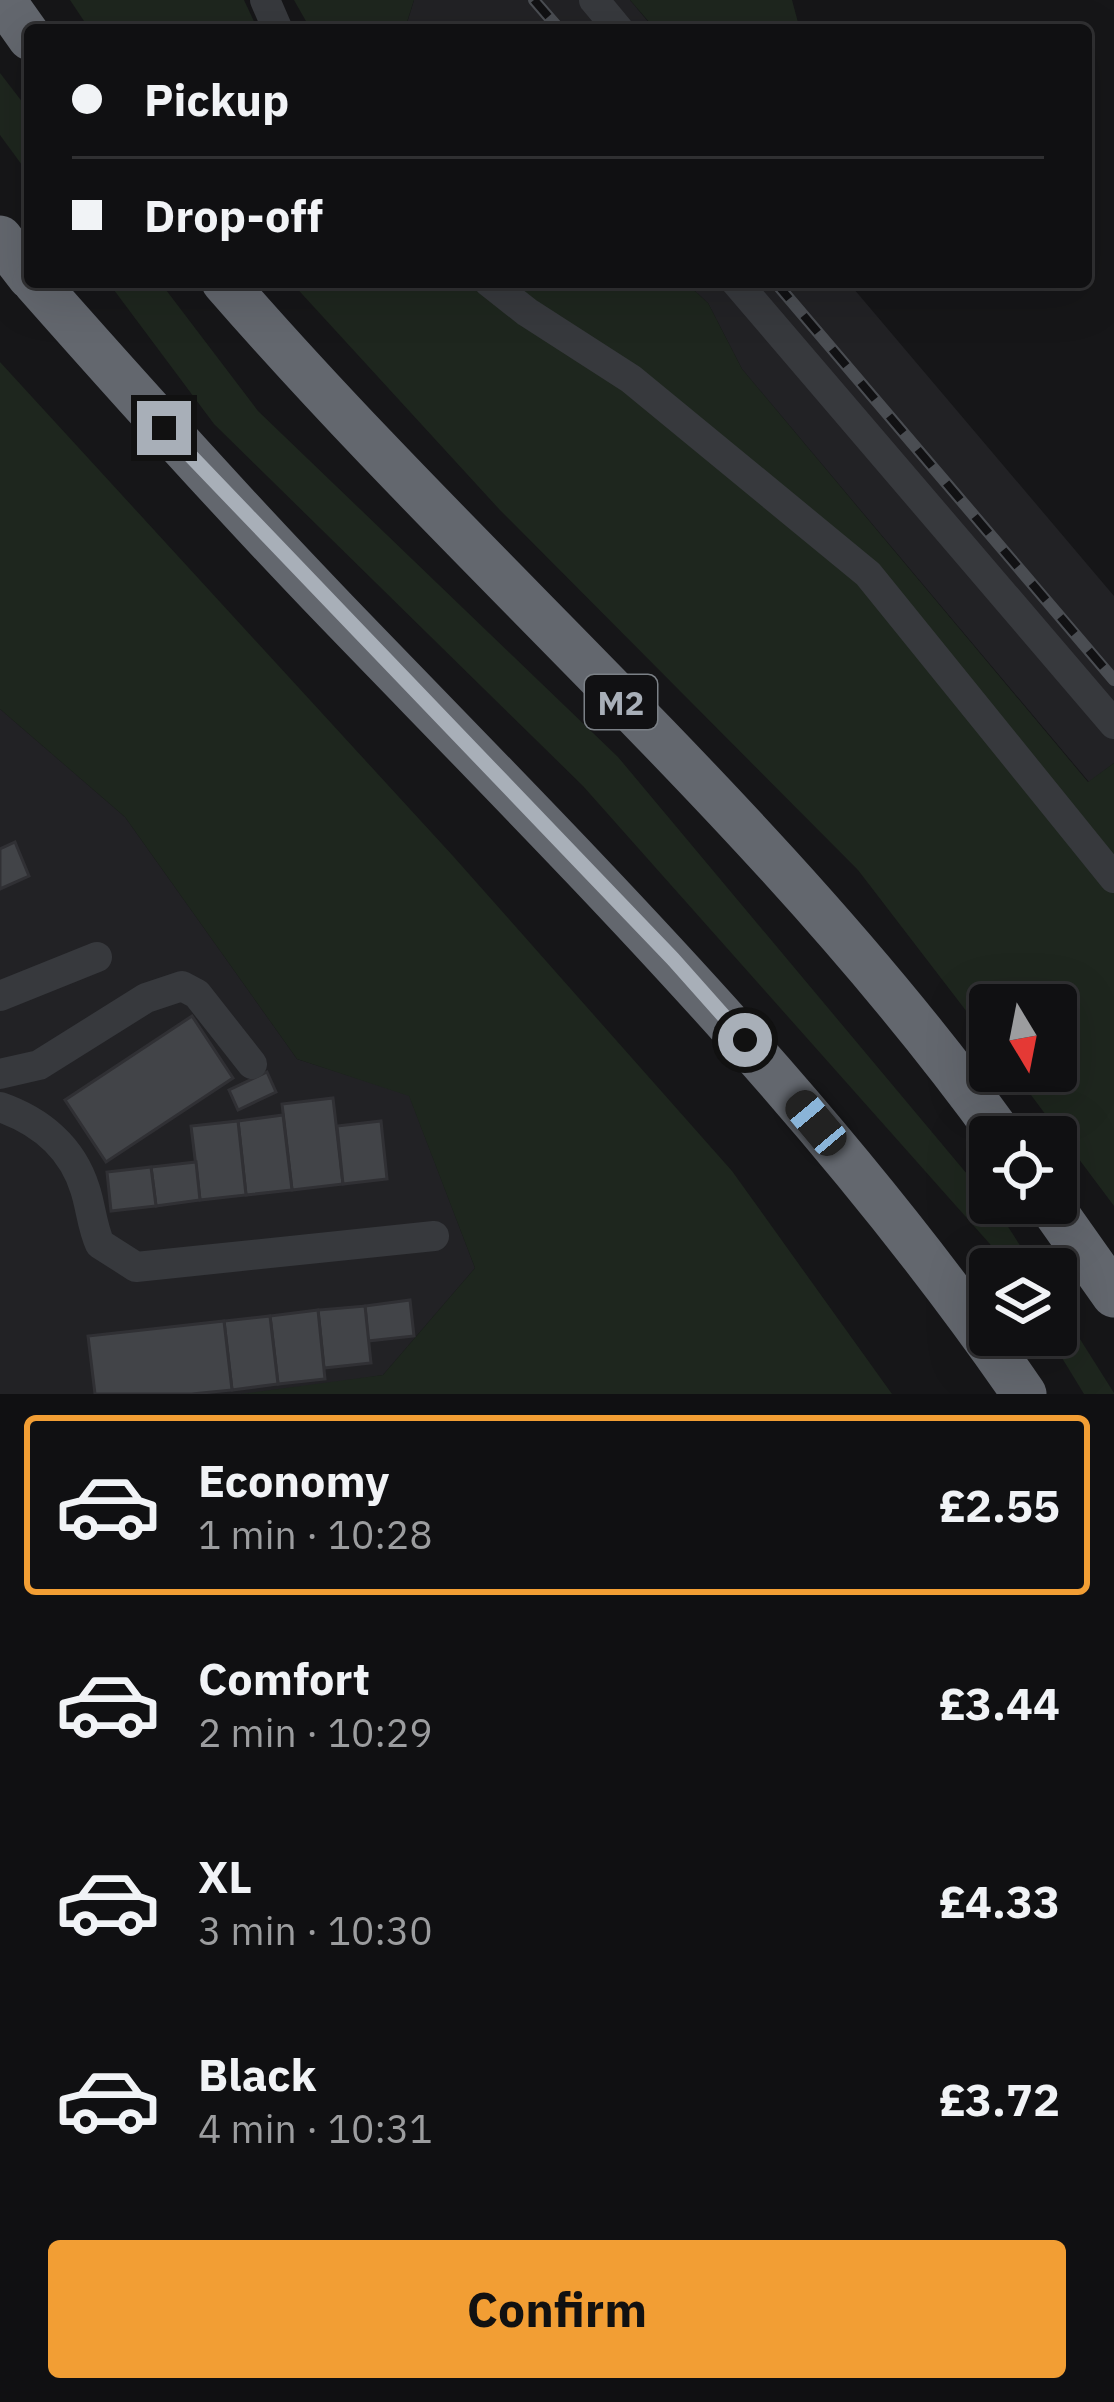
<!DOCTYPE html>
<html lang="en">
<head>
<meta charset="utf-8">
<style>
  body { margin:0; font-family:"IBM Plex Sans",sans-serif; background:#19191b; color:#f1f3f6; height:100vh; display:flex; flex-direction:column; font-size:45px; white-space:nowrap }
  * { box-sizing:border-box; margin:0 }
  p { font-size:39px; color:#9c9d9f }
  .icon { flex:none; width:66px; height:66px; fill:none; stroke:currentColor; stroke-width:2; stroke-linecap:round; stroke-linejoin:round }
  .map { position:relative; height:1394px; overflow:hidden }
  .details { display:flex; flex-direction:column; background:#101012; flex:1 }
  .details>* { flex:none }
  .top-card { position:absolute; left:24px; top:24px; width:1068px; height:264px; border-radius:12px; box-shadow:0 12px 48px #0002,0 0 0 3px #303032; display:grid; align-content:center; height:264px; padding:0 48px; background:#101012 }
  .needle { width:78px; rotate:170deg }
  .buttons { position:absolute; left:969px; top:984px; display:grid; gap:24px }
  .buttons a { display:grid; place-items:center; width:108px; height:108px; border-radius:12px; background:#101012; box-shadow:0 12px 48px #0002,0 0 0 3px #303032; font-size:60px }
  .end { position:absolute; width:54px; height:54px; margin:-27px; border:15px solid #a8afb8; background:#111; box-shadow:0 0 0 6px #111 }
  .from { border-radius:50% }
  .car { position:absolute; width:36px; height:72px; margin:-36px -18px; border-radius:15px; box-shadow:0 0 9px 3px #0007; background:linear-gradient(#222 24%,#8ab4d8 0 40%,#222 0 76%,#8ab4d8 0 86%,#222 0) }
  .top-card b { display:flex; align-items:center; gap:42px; height:114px; font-size:45px }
  .top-card b+b { border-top:3px solid #303032 }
  .top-card i { width:30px; height:30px; background:#f1f3f6 }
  ul { padding:21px 0 0; list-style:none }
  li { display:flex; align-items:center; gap:36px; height:180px; margin:0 24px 18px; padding:0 24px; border:6px solid transparent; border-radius:12px }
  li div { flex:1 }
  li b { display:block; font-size:45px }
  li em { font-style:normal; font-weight:700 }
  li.current { border-color:#f29e34 }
  li>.icon { width:108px; height:108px; stroke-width:1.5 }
  .cta { display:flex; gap:24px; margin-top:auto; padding:24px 48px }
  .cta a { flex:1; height:138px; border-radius:12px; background:#f29e34; color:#111; font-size:48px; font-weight:700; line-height:138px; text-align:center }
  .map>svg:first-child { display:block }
</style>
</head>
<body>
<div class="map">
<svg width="1114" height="1394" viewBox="0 0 1114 1394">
  <rect width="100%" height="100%" fill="#161618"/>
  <g fill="#222225">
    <polygon points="414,0 630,0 655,30 413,30 407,23"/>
    <polygon points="685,282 848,282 1114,596 1114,763 1089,782 742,369 708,303"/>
    <polygon points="0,709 125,817 297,1059 409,1095 475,1268 383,1375 271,1394 0,1394"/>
  </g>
  <g fill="#1e261e">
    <polygon points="70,0 244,0 258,30 90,30"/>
    <polygon points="294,0 414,0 407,22 412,30 311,30"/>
    <polygon points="630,0 792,0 800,30 656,30"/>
    <polygon points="0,73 30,112 30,176 0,135"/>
    <polygon points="108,282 160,282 258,411 618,757 998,1211 1035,1269 1007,1269 997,1252 583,786 214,424"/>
    <polygon points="291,282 685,282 708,303 742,369 1088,782 1114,763 1114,1206 1013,1071 1056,1071 1056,1005 990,1005 990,1042 858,870 499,509"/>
    <polygon points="0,362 453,856 732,1171 892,1394 241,1394 383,1375 475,1268 409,1096 297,1059 125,817 0,709"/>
    <polygon points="1056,1301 1114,1393 1114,1394 1084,1394 1048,1335 1056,1335"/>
  </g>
  <g fill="#424448" stroke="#303034" stroke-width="3">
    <polygon points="15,842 29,876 0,889 0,849"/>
    <polygon points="192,1016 233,1078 106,1162 65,1100"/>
    <polygon points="267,1072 276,1092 238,1110 229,1090"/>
    <polygon points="333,1098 343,1184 292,1190 282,1104"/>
    <polygon points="283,1115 292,1190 246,1195 238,1121"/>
    <polygon points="238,1121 246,1195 200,1200 191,1126"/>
    <polygon points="381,1121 387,1179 343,1184 337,1126"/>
    <polygon points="196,1162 200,1200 156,1206 151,1167"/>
    <polygon points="151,1167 156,1206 111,1211 107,1172"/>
    <polygon points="410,1300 414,1336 368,1341 365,1306"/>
    <polygon points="365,1306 371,1363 324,1368 318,1310"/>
    <polygon points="318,1310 325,1379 278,1384 270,1316"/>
    <polygon points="270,1316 278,1384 232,1390 224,1321"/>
    <polygon points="224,1321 232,1390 192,1394 95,1394 88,1336"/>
  </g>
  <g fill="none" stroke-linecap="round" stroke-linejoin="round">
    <g stroke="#37393d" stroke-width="30">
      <polyline points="265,0 278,30"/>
      <polyline points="594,0 619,30"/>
      <polyline points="489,282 527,312 631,379 868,574 1114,878"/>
      <polyline points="736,282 1114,724"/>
      <polyline points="0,996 97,957"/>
      <polyline points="0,1074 39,1065 146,998 182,986 197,994 252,1064"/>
      <path d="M0 1107C40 1121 72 1147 85 1189 91 1207 92 1227 100 1244L136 1267 434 1236"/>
    </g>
    <g stroke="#63676e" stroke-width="45">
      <polyline points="3,0 30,38"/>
      <polyline points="0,238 30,277"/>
      <path d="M35 282C133 393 232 503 335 610 577 861 826 1106 1024 1394"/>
      <path d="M224 282C476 572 777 825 1002 1137"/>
      <polyline points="1049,1203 1114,1295"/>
    </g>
    <defs>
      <g id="rail">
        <polyline points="534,0 560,30"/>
        <polyline points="775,282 1114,680"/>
      </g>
    </defs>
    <use href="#rail" stroke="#4a4d52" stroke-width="12"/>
    <use href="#rail" stroke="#111113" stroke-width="8" stroke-dasharray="22" stroke-linecap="butt"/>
  </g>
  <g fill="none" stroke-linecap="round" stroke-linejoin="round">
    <polyline stroke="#a8afb8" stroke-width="15" points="164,428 673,959 745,1040"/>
  </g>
  <g text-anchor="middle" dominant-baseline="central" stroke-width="9" stroke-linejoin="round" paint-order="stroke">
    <rect fill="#111113" stroke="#7b8086" stroke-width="3" x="585" y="675" width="72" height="54" rx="9"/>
    <g font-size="33" font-weight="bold" fill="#a8afb8">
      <text x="621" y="702">M2</text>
    </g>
  </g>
</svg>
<div class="buttons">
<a><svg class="needle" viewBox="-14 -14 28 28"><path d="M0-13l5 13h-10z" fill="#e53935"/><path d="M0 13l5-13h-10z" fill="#9c9d9f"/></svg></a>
<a><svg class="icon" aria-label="locate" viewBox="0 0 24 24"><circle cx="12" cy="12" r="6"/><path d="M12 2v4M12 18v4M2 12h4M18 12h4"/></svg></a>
<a><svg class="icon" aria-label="layers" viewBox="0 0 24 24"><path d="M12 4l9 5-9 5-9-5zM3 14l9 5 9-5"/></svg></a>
</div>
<i class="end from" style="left:745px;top:1040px"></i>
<i class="end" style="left:164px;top:428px"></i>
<i class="car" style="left:816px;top:1123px;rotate:320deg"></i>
<div class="top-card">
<b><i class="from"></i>Pickup</b>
<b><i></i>Drop-off</b>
</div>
</div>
<section class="details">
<ul>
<li class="current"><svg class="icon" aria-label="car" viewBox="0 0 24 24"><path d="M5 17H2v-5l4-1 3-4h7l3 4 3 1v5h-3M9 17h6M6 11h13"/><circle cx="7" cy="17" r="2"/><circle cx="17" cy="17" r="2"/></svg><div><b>Economy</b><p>1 min · 10:28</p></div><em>£2.55</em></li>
<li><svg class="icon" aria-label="car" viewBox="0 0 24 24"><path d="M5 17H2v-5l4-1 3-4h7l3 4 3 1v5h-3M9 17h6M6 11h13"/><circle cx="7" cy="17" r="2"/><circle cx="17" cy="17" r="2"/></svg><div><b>Comfort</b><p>2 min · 10:29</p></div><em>£3.44</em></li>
<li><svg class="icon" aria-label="car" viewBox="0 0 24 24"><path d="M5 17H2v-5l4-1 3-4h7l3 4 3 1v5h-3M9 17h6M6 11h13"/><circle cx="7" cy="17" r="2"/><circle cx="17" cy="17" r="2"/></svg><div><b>XL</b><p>3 min · 10:30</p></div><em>£4.33</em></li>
<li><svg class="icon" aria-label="car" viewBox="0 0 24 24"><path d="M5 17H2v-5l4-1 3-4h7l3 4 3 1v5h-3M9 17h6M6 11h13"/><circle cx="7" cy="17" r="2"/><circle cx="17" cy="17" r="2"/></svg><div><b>Black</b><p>4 min · 10:31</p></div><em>£3.72</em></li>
</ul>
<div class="cta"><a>Confirm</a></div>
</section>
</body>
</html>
